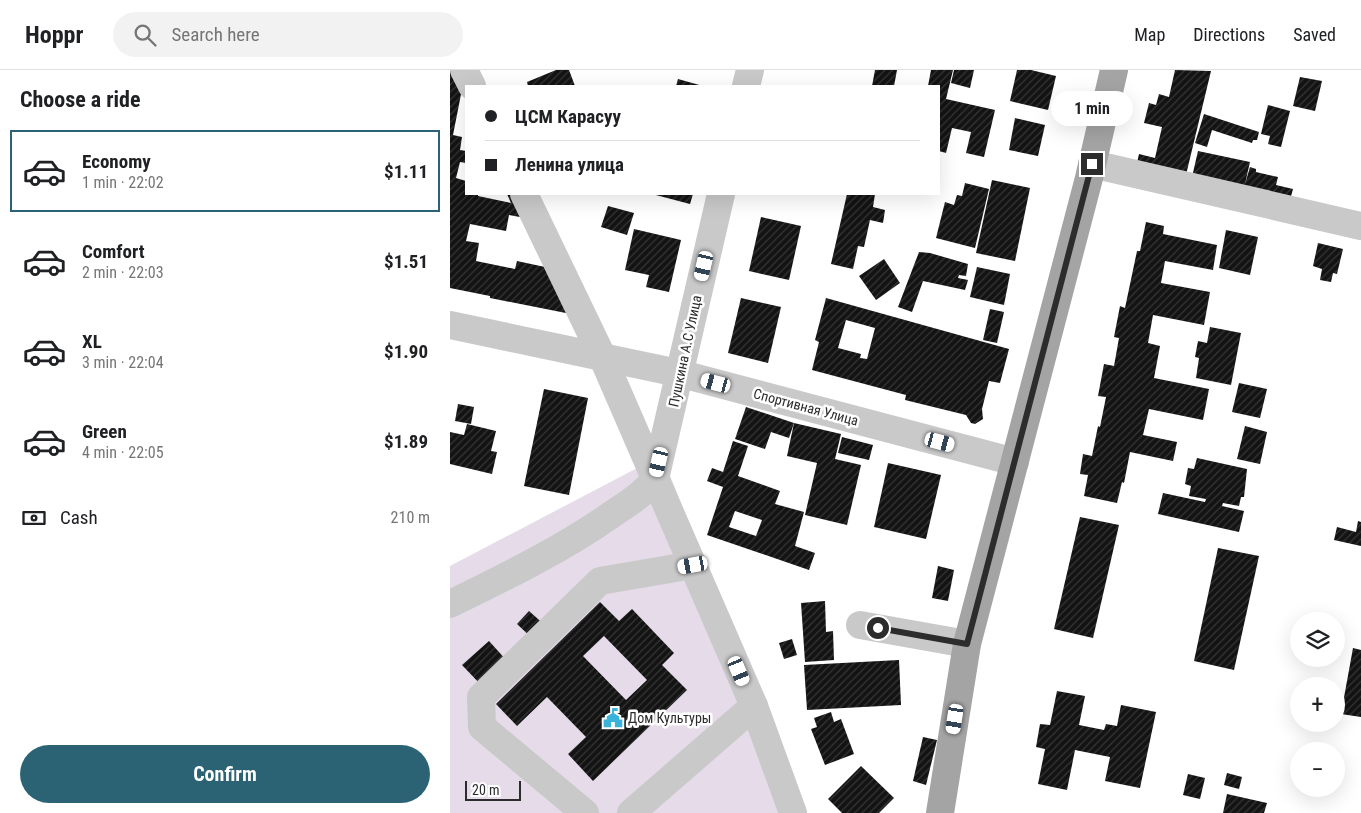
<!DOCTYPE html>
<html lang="en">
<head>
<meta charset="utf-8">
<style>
  body { margin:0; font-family:"Roboto Condensed",sans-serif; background:#f2f2f2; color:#202124; height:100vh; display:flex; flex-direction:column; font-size:19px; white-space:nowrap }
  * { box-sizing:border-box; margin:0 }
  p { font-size:16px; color:#757577 }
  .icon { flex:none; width:28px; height:28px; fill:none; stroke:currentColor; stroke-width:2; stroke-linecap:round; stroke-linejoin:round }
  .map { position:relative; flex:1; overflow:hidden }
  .drawer { display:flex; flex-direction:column; background:#fff; width:450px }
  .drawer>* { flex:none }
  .top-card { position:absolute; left:15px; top:15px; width:475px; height:110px; border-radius:0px; box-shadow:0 5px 20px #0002; display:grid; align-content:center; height:110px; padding:0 20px; background:#fff }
  .buttons { position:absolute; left:840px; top:542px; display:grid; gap:10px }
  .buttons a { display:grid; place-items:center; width:55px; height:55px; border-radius:50%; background:#fff; box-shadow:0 5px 20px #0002; font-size:25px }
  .scale { position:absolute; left:15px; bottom:12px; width:56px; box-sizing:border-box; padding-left:5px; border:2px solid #2c2c2c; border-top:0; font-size:14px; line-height:18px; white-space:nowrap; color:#2c2c2c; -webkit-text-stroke:4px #fff; paint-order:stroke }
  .end { position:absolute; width:22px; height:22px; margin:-11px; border:6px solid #2c2c2c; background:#fff; box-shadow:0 0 0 2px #fff }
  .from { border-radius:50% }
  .bubble { position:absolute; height:35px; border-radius:18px; background:#fff; box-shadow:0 5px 20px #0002; font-size:16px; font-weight:700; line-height:35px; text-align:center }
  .car { position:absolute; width:15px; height:30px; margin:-15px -8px; border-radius:6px; box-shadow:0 0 4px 1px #0007; background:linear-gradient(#fff 24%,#345 0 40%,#fff 0 76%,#345 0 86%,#fff 0) }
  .top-card b { display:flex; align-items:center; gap:18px; height:48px; font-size:19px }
  .top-card b+b { border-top:1px solid #e0e0e0 }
  .top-card i { width:12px; height:12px; background:#202124 }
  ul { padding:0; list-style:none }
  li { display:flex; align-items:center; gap:15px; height:82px; margin:0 10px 8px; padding:0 10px; border:2px solid transparent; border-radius:0px }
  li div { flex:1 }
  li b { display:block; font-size:19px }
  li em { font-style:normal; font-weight:700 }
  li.current { border-color:#2b6375 }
  li>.icon { width:45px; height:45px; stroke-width:1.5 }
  h2 { padding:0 20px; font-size:22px; line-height:60px }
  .pay { display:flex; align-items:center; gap:12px; height:55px; padding:0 20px; font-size:19px }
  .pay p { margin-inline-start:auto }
  .primary-button { display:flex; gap:10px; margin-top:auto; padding:10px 20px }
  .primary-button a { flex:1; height:58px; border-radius:30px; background:#2b6375; color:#fff; font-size:20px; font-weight:700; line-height:58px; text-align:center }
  header { display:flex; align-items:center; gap:30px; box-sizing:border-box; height:70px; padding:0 25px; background:#fff; border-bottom:1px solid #e0e0e0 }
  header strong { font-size:24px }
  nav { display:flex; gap:28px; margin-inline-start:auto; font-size:18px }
  .search { width:350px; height:45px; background:#f2f2f2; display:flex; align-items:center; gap:12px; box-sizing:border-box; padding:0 18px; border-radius:28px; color:#757577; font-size:19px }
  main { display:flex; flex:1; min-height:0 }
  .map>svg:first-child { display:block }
</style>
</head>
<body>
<header>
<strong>Hoppr</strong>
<div class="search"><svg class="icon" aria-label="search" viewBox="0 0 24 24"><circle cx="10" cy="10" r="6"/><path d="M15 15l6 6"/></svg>Search here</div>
<nav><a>Map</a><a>Directions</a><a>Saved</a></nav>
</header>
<main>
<section class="drawer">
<h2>Choose a ride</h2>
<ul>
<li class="current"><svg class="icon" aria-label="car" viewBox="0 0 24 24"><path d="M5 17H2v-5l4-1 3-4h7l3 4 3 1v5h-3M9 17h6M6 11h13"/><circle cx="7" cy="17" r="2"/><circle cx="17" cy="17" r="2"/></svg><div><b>Economy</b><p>1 min · 22:02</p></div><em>$1.11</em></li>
<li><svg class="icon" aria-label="car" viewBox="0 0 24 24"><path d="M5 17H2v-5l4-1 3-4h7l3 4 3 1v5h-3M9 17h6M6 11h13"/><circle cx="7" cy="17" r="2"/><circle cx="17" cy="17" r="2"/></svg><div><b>Comfort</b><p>2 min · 22:03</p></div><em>$1.51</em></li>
<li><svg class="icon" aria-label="car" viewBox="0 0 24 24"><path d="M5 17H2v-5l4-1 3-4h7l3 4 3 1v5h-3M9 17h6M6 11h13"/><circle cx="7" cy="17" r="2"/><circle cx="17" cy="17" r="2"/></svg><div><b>XL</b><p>3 min · 22:04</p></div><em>$1.90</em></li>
<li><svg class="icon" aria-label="car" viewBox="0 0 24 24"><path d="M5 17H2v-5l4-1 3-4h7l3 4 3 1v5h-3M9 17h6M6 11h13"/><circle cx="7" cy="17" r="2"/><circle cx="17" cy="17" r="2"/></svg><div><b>Green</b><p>4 min · 22:05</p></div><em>$1.89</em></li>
</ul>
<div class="pay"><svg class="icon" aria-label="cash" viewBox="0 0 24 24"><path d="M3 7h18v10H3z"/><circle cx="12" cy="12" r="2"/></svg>Cash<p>210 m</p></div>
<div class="primary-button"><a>Confirm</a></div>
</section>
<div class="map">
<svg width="911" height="743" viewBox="0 0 911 743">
  <defs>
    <pattern id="building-hatch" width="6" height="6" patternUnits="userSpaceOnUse" patternTransform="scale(1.25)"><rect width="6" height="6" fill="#131313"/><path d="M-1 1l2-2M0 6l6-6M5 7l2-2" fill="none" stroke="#363636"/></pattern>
  </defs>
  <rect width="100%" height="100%" fill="#fff"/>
  <polygon fill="#e6dbe9" points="212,385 353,743 0,743 0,496"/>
  <g fill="url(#building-hatch)" fill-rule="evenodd">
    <polygon points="106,0 119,0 125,16 78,16 77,12"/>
    <polygon points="425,0 447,0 444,16 422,16"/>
    <polygon points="481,0 503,0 496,29 545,40 534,87 516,83 521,62 502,58 496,83 489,81 489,16 478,16"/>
    <polygon points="504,0 524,0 520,18 501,13"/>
    <polygon points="567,0 581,0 606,6 598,40 560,31"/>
    <polygon points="725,0 761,1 735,109 686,97 689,84 705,88 712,57 694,53 699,33 706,35 709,24 719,27"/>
    <polygon points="0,1 15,4 3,65 12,67 10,80 16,81 16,93 10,92 6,108 16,111 16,124 28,124 28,126 61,133 57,124 73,124 86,150 59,145 56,161 20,154 16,171 29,173 26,191 65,199 67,191 109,200 131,246 40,228 40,226 0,218"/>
    <polygon points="850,7 872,11 865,41 843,36"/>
    <polygon points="228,9 253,16 226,16"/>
    <polygon points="818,35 840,41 831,77 818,74 820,66 811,64"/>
    <polygon points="754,44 809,62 807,70 803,70 802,73 762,60 757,77 745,73"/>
    <polygon points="565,48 595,55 588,86 559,80"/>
    <polygon points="748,81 800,92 795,114 800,97 806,99 806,102 828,107 826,115 843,119 840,130 742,107"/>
    <polygon points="542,110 580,118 565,191 526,183"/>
    <polygon points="515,113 539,119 525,178 486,168 495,132 504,135 507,125 512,126"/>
    <polygon points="202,124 243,124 240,134"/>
    <polygon points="397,124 425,124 423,137 435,140 433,153 420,150 414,177 408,176 403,199 381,194"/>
    <polygon points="158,136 184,143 177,165 151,157"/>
    <polygon points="311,147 351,156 339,210 299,201"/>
    <polygon points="696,152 714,156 713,164 767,175 763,200 715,191 711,213 760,222 754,255 703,245 698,273 710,276 704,308 759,319 753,350 699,339 693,365 727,372 723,391 680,382 674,413 672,412 667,433 634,426 638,405 630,404 633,384 642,386 648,356 650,357 656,327 648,326 654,294 664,296 669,268 664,267 670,236 675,238 687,181 690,181"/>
    <polygon points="184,159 231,170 219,222 196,217 199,205 175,200"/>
    <polygon points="776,160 808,167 800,205 769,198"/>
    <polygon points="868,173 893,179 887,204 883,203 881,212 870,210 872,199 863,196"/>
    <polygon points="469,182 480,183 518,194 516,206 509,205 508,208 518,210 515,220 473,211 462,242 448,237"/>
    <polygon points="434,189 450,213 426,230 409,206"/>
    <polygon points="527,197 560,204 554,235 520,227"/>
    <polygon points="291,228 331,237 318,293 278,283"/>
    <path d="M376 228 559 279 550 313 539 311 532 339 533 349 525 354 521 353 516 345 455 330 456 325 362 300 369 272 365 270ZM396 250 425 258 417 289 410 288 411 284 388 278Z"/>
    <polygon points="540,239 554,242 547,273 533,270"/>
    <polygon points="760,257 791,263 781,315 746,308 749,288 745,287 748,271 757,273"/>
    <polygon points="789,313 817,319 810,348 782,342"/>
    <polygon points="94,319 138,328 119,425 74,416"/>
    <polygon points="8,334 24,337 21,354 5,351"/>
    <polygon points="296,337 344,353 339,368 321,362 315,379 285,369"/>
    <polygon points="344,353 391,364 385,389 411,395 397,455 355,445 367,393 337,386"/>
    <polygon points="17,354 46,361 41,381 47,382 42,404 0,394 0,362 14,365"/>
    <polygon points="795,356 817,362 810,394 787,389"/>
    <polygon points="392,367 423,375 419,390 388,383"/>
    <path d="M283 371 298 376 288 406 330 421 325 434 354 442 345 476 365 483 359 500 257 465 273 417 257 411 262 398 273 402ZM285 441 312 450 306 466 279 457Z"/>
    <polygon points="747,388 797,399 794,427 791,427 789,436 773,433 772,436 794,441 789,462 708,444 713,423 755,432 756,429 739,426 741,416 735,414 738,398 744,399"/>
    <polygon points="438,393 491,405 476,469 424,457"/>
    <polygon points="630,447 669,455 643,568 604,559"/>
    <polygon points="908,451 911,452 911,476 884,470 887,457 906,462"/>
    <polygon points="768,478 809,486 784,600 744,591"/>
    <polygon points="488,496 504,500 498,531 482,528"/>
    <polygon points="375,531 376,562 383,561 384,590 355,592 351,533"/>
    <path d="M150 532 169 551 182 539 224 583 212 595 237 620 143 711 118 684 136 667 97 627 67 656 46 634ZM154 566 197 610 176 630 133 586Z"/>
    <polygon points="79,541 97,557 84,570 67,554"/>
    <polygon points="342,569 347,585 334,589 329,573"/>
    <polygon points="39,571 58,592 32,616 12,595"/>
    <polygon points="903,578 911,580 911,647 891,644"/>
    <polygon points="449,590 451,635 357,640 354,595"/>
    <polygon points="607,621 635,626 629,655 654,660 656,654 667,656 671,635 706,642 690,718 655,711 660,687 625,680 617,720 588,714 595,679 586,677 590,654 600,655"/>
    <polygon points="381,642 384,652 391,649 404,684 375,695 361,659 367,657 364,648"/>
    <polygon points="473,667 487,670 476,715 463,711"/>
    <polygon points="411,696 444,728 429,743 392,743 378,729"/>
    <polygon points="777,703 792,707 789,719 774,715"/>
    <polygon points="738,704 755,708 750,729 733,725"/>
    <polygon points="777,724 817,733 814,743 773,743"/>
  </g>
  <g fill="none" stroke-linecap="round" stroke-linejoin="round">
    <g stroke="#c9c9c9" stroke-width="28">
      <polyline points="14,0 22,16"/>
      <polyline points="296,16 300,0"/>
      <polyline points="642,94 911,156"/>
      <polyline points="74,124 152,286 304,636 343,743"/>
      <polyline points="0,255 228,303 565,392"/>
      <path d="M0 534C55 507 111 480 161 445 177 434 193 425 205 409L271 124"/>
      <polyline points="410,555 517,574"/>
      <polyline points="135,743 32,657 31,627 150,511 243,495"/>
      <polyline points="181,743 304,636"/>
    </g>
    <polyline stroke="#a4a4a4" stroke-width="28" points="490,743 517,574 639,108 664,0"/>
  </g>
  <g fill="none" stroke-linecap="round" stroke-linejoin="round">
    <polyline stroke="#2c2c2c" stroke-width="6" points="428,558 517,574 642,94"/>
  </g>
  <defs>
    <symbol id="civic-bare" viewBox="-9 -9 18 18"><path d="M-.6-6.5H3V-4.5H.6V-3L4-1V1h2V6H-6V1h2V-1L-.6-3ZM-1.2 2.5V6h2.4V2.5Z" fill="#39b3d9" stroke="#fff" stroke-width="2.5" paint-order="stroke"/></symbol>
  </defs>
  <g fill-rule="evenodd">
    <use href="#civic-bare" x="149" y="634" width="28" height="28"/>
  </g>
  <g text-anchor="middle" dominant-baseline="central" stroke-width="5" stroke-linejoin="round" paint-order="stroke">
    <g font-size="14" fill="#2c2c2c" stroke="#fff">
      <text transform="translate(235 281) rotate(-78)">Пушкина А.С Улица</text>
      <text transform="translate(356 337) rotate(15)">Спортивная Улица</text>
    </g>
    <g font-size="14" fill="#2c2c2c" stroke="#fff" text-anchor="start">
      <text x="178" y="648">Дом Культуры</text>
    </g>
  </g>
</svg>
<div class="buttons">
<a><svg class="icon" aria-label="layers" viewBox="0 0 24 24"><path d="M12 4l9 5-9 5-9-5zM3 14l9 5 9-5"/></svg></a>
<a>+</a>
<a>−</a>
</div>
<div class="scale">20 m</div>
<i class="end from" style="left:428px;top:558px"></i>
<i class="end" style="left:642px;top:94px"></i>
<div class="bubble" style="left:601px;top:21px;width:82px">1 min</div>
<i class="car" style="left:254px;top:196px;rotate:193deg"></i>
<i class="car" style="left:266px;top:313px;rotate:285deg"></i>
<i class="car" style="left:490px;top:372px;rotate:105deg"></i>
<i class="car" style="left:209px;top:392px;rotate:193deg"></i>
<i class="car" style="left:243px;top:495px;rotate:260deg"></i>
<i class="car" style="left:289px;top:601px;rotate:157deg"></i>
<i class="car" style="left:505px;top:649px;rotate:189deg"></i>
<div class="top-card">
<b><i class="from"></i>ЦСМ Карасуу</b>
<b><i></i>Ленина улица</b>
</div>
</div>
</main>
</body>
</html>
